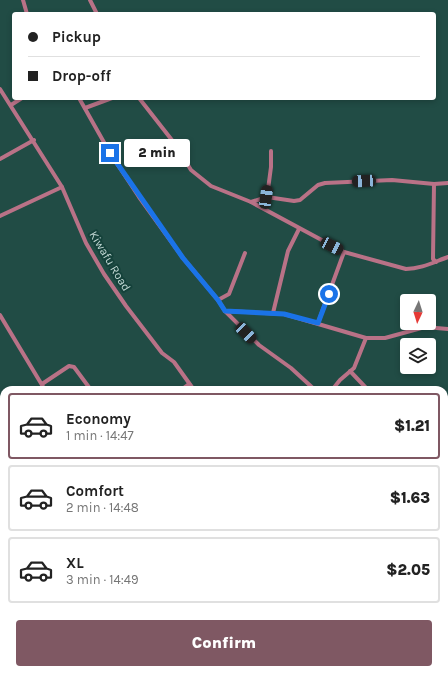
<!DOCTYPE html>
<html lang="en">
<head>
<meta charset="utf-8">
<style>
  body { margin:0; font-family:Karla,sans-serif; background:#f6f6f6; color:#222; height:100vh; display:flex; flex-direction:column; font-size:15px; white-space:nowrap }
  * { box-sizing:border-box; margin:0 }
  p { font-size:13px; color:#767676 }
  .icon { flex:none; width:22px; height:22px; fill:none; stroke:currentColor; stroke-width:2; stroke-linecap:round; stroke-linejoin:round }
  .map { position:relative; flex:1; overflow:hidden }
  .sheet { position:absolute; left:0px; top:386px; width:448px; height:288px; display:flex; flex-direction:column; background:#fff; border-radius:12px 12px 0 0; box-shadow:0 2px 6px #0003 }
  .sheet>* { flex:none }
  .banner { position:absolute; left:12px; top:12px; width:424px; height:88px; border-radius:4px; box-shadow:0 2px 6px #0003; display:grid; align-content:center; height:88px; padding:0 16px; background:#fff }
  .needle { width:26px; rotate:184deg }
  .fabs { position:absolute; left:400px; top:294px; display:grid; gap:8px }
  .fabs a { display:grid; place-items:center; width:36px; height:36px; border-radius:4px; background:#fff; box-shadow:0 2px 6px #0003; font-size:20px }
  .end { position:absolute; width:18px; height:18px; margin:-9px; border:5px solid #1a73e8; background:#fff; box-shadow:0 0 0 2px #fff }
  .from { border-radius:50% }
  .bubble { position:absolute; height:28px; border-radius:4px; background:#fff; box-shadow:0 2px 6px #0003; font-size:13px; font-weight:800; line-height:28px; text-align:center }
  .car { position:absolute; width:12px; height:24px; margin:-12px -6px; border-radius:5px; box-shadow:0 0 3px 1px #0007; background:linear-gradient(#222 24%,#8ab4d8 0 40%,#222 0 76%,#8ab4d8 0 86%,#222 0) }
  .banner b { display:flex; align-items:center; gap:14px; height:38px; font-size:15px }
  .banner b+b { border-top:1px solid #e0e0e0 }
  .banner i { width:10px; height:10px; background:#222 }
  ul { padding:7px 0 0; list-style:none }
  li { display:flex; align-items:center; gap:12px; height:66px; margin:0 8px 6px; padding:0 8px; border:2px solid #e0e0e0; border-radius:4px }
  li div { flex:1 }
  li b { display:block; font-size:15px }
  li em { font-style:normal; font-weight:800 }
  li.selected { border-color:#7f5863 }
  li>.icon { width:36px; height:36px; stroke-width:1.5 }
  .action { display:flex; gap:8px; margin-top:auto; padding:8px 16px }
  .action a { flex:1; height:46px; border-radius:4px; background:#7f5863; color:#fff; font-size:16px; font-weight:800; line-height:46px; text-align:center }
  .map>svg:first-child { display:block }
</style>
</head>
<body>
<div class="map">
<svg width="448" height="674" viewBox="0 0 448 674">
  <rect width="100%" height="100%" fill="#214c45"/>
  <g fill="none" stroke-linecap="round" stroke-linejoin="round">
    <g stroke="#b97287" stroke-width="4">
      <polyline points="23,0 27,14"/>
      <polyline points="90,0 97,14"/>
      <polyline points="0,89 62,187 86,243 104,274 126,306 162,353 174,362 194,390"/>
      <polyline points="79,98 110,153 139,197 183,258 218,300 225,311 259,345 291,368 315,390"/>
      <path d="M139 98 175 144 191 170 211 186 251 202 344 252 406 269C421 269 434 262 448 257"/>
      <polyline points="11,105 22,98"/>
      <polyline points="85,108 112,98"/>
      <polyline points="0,159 34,140"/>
      <polyline points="434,184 433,259 436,262"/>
      <polyline points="267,197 271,167 271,151"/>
      <polyline points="251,202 267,197 294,201 300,200 318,185 325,183 392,180 434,184 448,183"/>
      <polyline points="0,216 62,187"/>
      <polyline points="218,300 229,294 245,253"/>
      <polyline points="225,311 284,314 366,338 385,338 425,327 448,329"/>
      <polyline points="273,313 288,251 299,229"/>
      <polyline points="0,315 45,390"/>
      <polyline points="318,323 344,252"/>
      <polyline points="350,371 368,390"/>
      <polyline points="42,384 69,366 74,367 91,390"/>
      <polyline points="181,390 189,384"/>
      <polyline points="332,390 340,380 354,368 366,338"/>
      <polyline points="444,433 448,432"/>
      <polyline points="0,446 4,450"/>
      <polyline points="444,520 448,519"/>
      <polyline points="444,535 448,540"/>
      <polyline points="444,576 448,574"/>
      <polyline points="0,647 4,645"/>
      <polyline points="57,670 60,674"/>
      <polyline points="148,670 152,674"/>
      <polyline points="185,670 191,674"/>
      <polyline points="277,670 280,674"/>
      <polyline points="431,670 433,674"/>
      <polyline points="156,674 168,670"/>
      <polyline points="360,674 364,670"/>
    </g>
  </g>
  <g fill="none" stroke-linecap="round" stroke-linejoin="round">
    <polyline stroke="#1a73e8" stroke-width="5" points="110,153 183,258 218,300 225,311 284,314 318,323 329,294"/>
  </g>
  <g text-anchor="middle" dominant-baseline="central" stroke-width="4" stroke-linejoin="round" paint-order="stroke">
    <g font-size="12" fill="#c1d7d3" stroke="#15423b">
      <text transform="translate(110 261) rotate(59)">Kiwafu Road</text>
    </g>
  </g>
</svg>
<div class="fabs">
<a><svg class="needle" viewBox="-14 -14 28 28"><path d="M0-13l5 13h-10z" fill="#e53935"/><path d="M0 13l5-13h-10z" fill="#767676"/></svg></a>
<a><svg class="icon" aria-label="layers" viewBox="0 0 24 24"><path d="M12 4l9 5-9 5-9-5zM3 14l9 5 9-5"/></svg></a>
</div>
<i class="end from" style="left:329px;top:294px"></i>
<i class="end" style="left:110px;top:153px"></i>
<div class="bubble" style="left:124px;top:139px;width:66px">2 min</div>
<i class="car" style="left:364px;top:181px;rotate:267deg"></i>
<i class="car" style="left:266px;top:197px;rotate:8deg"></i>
<i class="car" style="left:332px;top:246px;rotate:117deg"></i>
<i class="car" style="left:246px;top:333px;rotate:135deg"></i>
<div class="banner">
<b><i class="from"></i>Pickup</b>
<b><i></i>Drop-off</b>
</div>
<section class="sheet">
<ul>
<li class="selected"><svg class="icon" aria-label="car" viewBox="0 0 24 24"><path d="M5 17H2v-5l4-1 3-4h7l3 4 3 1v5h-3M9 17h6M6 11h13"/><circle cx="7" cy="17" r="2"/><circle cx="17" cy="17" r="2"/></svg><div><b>Economy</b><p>1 min · 14:47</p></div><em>$1.21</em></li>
<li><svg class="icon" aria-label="car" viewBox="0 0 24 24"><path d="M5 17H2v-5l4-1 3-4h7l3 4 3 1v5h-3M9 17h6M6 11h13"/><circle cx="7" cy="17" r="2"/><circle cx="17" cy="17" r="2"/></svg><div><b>Comfort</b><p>2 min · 14:48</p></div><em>$1.63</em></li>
<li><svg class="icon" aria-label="car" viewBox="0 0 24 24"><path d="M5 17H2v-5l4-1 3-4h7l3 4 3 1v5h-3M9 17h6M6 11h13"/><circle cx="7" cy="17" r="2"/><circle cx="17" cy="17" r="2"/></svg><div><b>XL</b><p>3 min · 14:49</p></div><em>$2.05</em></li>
</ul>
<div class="action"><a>Confirm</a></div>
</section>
</div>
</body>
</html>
